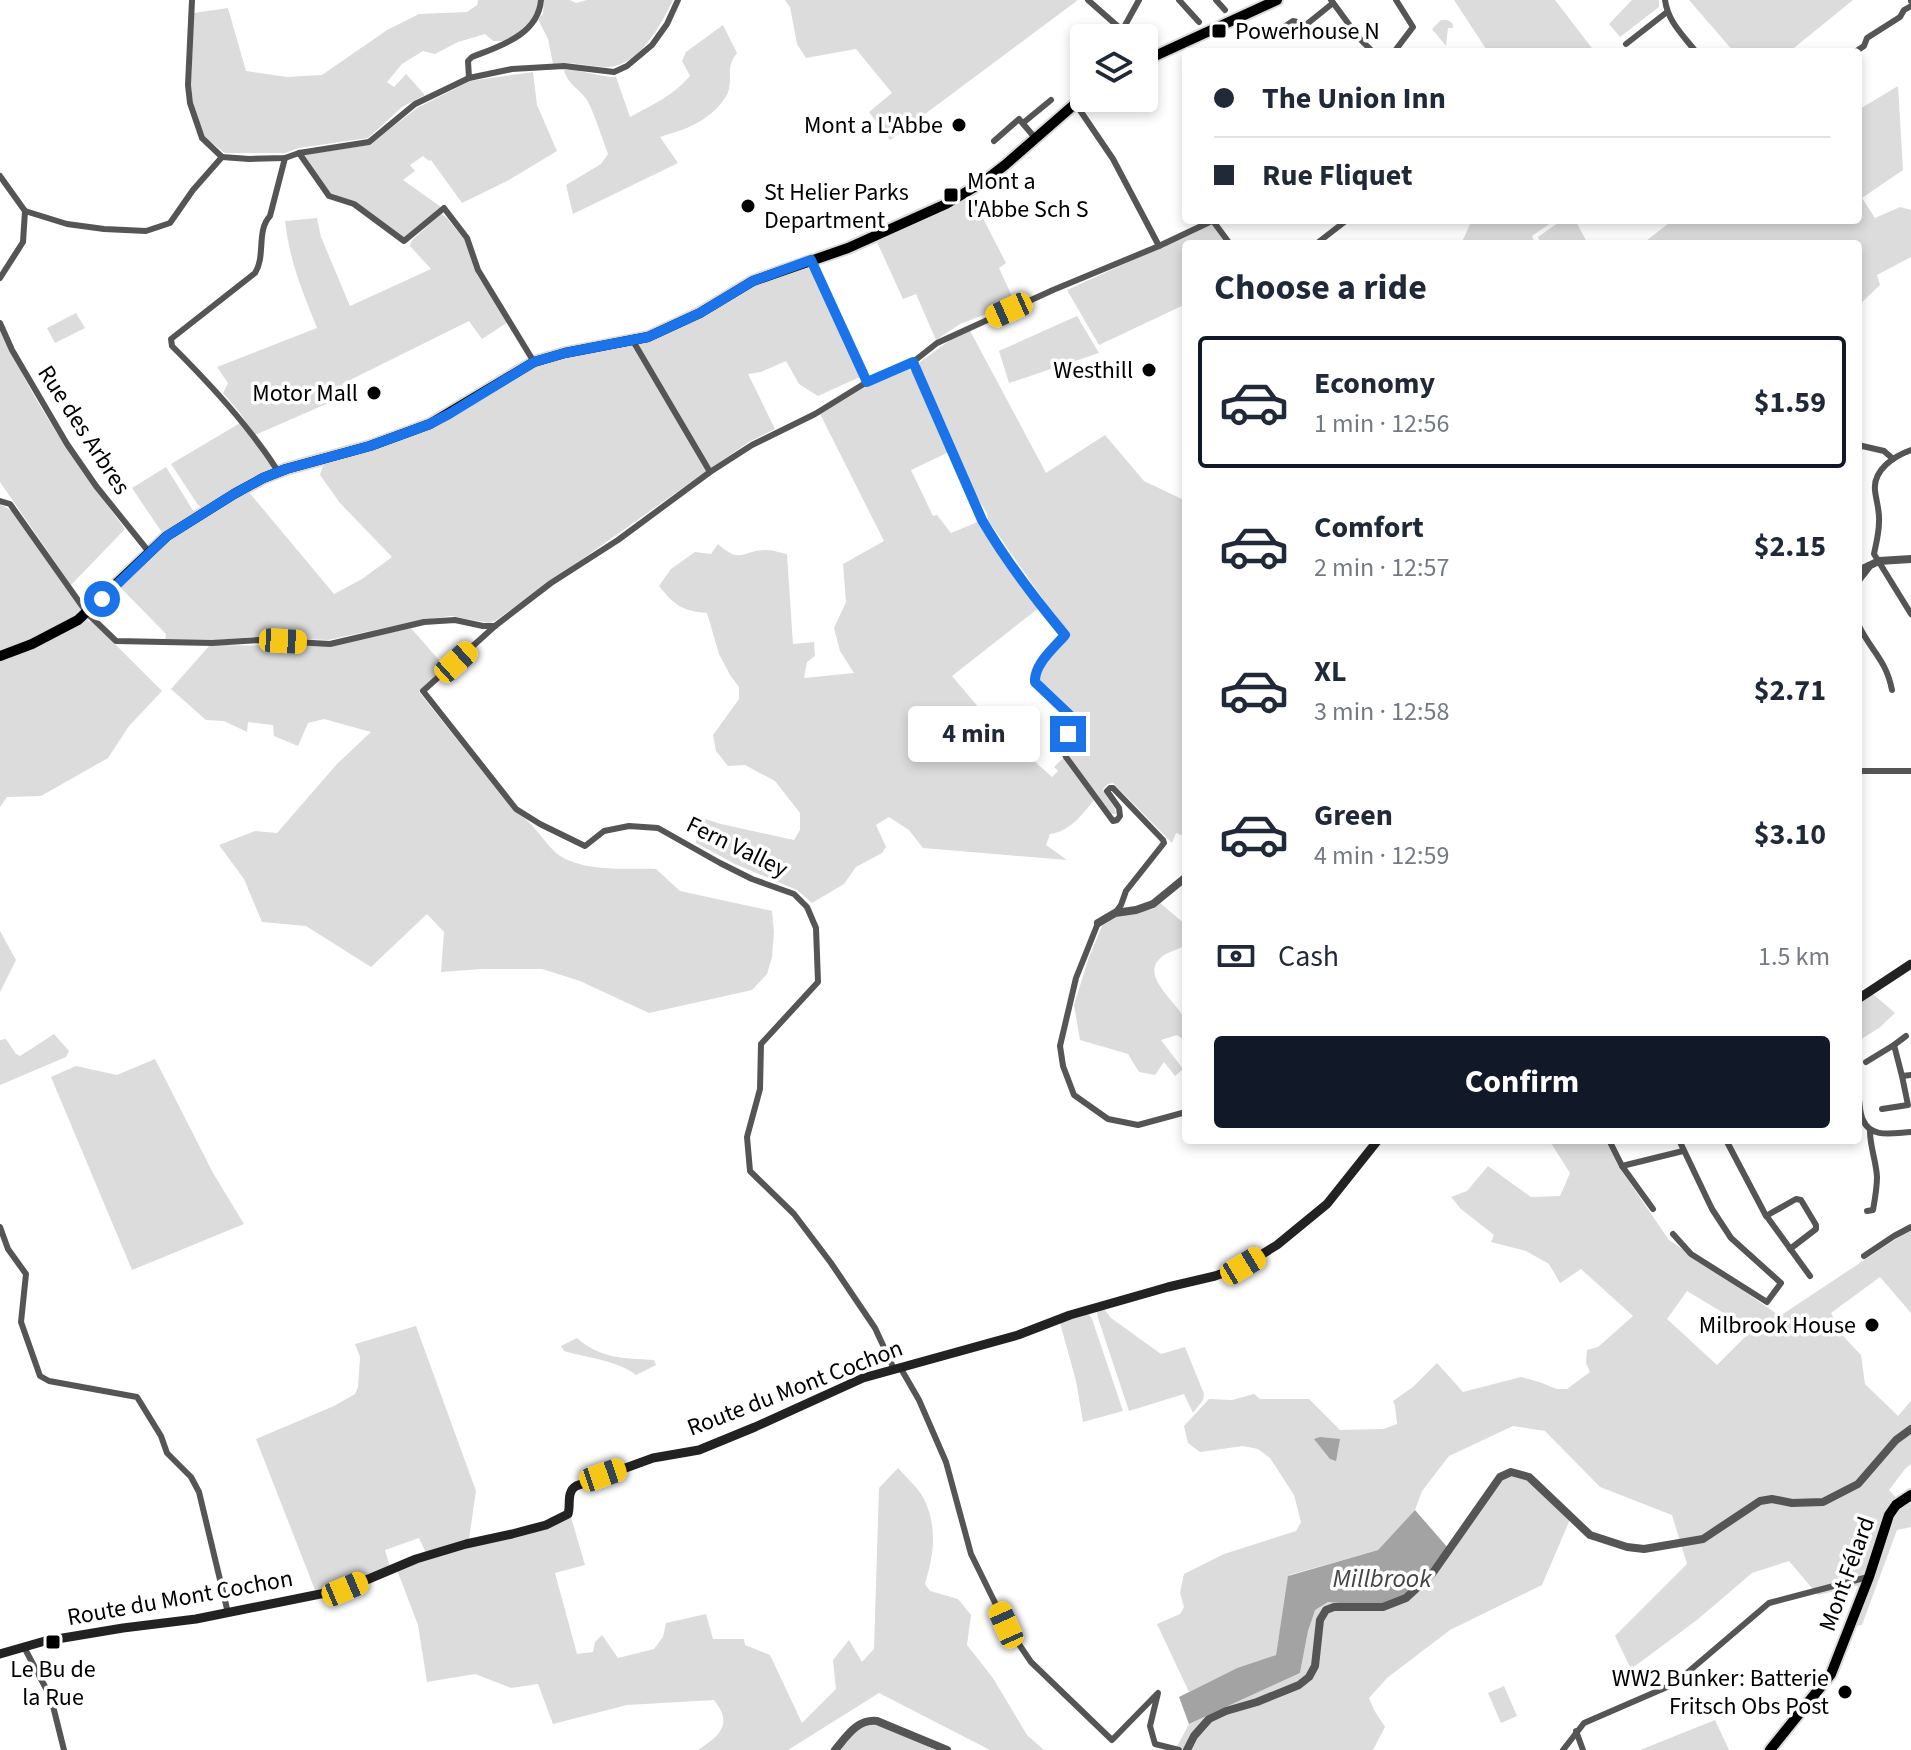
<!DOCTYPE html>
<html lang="en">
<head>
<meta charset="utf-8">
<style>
  body { margin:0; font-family:"Source Sans 3",sans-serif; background:#f6f6f7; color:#1f2937; height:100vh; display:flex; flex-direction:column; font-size:30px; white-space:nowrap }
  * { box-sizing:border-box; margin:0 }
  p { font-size:26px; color:#747a83 }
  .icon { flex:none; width:44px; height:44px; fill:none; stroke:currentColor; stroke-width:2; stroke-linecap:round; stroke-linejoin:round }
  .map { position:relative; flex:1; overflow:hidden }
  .side { position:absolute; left:1182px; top:240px; width:680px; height:904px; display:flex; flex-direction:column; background:#fff; border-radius:8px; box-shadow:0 4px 12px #0003 }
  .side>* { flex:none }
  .top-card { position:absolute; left:1182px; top:48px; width:680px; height:176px; border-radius:8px; box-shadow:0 4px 12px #0003; display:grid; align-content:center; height:176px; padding:0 32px; background:#fff }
  .fabs { position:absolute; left:1070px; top:24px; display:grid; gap:16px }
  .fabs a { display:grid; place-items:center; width:88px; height:88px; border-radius:8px; background:#fff; box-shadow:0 4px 12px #0003; font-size:40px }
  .end { position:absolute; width:36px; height:36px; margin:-18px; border:10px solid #1a73e8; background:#fff; box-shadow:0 0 0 4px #fff }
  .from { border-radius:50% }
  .bubble { position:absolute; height:56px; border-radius:8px; background:#fff; box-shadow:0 4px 12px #0003; font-size:26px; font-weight:700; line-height:56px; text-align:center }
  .car { position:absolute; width:24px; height:48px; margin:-24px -12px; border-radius:10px; box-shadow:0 0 6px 2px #0007; background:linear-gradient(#f5c518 24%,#345 0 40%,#f5c518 0 76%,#345 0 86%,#f5c518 0) }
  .top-card b { display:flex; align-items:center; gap:28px; height:76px; font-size:30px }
  .top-card b+b { border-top:2px solid #e0e1e3 }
  .top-card i { width:20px; height:20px; background:#1f2937 }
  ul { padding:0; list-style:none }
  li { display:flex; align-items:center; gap:24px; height:132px; margin:0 16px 12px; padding:0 16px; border:4px solid transparent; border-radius:8px }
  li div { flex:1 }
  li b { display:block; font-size:30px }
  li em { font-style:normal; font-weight:700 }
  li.active { border-color:#111827 }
  li>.icon { width:72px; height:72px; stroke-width:1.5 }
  h2 { padding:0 32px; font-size:36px; line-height:96px }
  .pay { display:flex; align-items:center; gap:20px; height:88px; padding:0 32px; font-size:30px }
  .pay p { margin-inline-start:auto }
  .action { display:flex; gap:16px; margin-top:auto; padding:16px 32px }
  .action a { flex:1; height:92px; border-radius:8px; background:#111827; color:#fff; font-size:32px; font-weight:700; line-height:92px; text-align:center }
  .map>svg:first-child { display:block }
</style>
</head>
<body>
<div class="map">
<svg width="1911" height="1750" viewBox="0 0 1911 1750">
  <rect width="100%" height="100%" fill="#fff"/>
  <g fill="#dcdcdc" fill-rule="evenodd">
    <path d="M478 0H538C537 19 520 33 504 42L503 41H493L485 34 458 42 435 54 423 51 402 64 387 82 394 87 406 74 425 95 402 107 368 138 299 148 285 153H225L204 137 193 102 191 85 194 13 228 8 246 71 287 77 322 75 387 30 419 14 467 12 477 5Z"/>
    <path d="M544 0H570L576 3 587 0H673C661 25 637 70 603 67 586 66 570 61 553 64L548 39 538 19 543 14Z"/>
    <polygon points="785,0 1078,0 890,140 869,112 892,93 856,49 806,58 797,44 790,7"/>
    <polygon points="1454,0 1555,0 1595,52 1488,52"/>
    <polygon points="1632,0 1659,0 1659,7 1620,37 1609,24"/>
    <polygon points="1689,0 1853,0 1789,52 1734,52"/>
    <polygon points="1441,20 1448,20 1453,24 1453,28 1448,28 1446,46 1432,29"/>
    <path d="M723 25 737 53C726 67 732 74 729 89 726 102 708 118 695 124 685 130 671 133 660 137L678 163 573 214 566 185 601 164 608 154C602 139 595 114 587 100 580 89 567 84 564 70 582 69 598 77 616 77L630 117C652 105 674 95 690 76L682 61 686 52Z"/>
    <polygon points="533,72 537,105 557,151 507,181 462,203 431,160 429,161 423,156 410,165 415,171 403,180 441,207 404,238 355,202 331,194 303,155 369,145 417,108 470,81"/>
    <polygon points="1898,86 1903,170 1862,198 1875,218 1900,207 1911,210 1911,257 1877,275 1880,285 1858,306 1858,244 1642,244 1673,220 1858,220 1858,110"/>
    <polygon points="971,195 1006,263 999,268 1015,303 960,324 936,340 916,294 903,299 877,242"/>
    <path d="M441 214 446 217 468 244 477 275 508 322 482 339 469 321 342 384 347 395 255 435 240 413 223 393 228 383 217 367 317 328C302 290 290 263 285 221L317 218 321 237 350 306 431 269 410 246 412 240Z"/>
    <polygon points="1472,220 1555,220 1532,236 1535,244 1461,244"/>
    <polygon points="1562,220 1575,220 1588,244 1541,244 1538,237"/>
    <polygon points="1212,224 1227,244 1186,244 1186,304 1099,345 1067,290"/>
    <polygon points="809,265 862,376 818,396 799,384 786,361 761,372 748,374 775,429 749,442 705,472 495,621 489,623 451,616 421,620 328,640 253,637 206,641 165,641 166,634 120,587 161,545 234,499 248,491 334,594 362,579 392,557 340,503 320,475 324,463 365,453 435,427 528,372 561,359 640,343 714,309 760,284"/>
    <polygon points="76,313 85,328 55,343 47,328"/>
    <polygon points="1077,316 1099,353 1009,383 999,351"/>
    <path d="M0 326C30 400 78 466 125 529L71 585 0 482Z"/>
    <path d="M968 327 1046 473 1105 435 1144 481 1186 501V837L1176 833 1172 843 1113 783 1108 784 1103 789 1115 809 1116 814H1112L1069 757C1063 743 1073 734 1080 722L1043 685 1038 676 1042 667 1068 635 988 520 987 513 970 486 920 371V362Z"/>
    <path d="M908 368 916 375 949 452 911 470 933 516 937 515 951 533 980 521 991 540 1040 607 952 676 990 721 1052 777 1058 771 1054 767 1063 758 1094 800C1082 815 1069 832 1050 834L1046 845 1067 860 923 848 909 830 889 817 876 825 886 847 882 853 856 867 844 884 812 903 797 890 735 864 696 843 699 817 721 824 794 840 800 830V813L775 781 745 765 728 766 716 751 713 735 739 699V687L730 675 719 654 707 613C682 611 674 605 659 586L671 569 695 552 711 554 718 544C741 565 742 550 767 550 773 550 781 553 787 554L793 644 814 642 815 656 807 662 804 678 854 673 840 651 834 628 846 602 843 564 884 541 820 414 867 386Z"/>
    <polygon points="240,423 272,467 265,470 267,474 202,508 198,505 171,464"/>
    <polygon points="166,467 194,512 192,515 163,534 132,488"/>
    <polygon points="0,504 12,511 82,609 81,613 33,638 0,651"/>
    <polygon points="86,620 94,623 162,691 129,726 108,758 41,796 7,797 0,807 0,661 50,641"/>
    <path d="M411 628 445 667 419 692 514 811C531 820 540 836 553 850 575 873 627 868 656 869L680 891 772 911 774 932 772 957 767 974 752 990 649 1013 580 981 542 969H481L441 972 444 932 427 914 371 967 306 926 262 922 244 879 219 845 255 831 277 833 337 764 371 732 324 719 308 723 298 746 274 736 273 725 248 722 247 732 224 721 206 720 171 689 210 645 331 646Z"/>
    <path d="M1160 903 1186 925V944C1179 950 1170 951 1163 956 1136 975 1180 1003 1186 1022 1188 1027 1186 1036 1186 1041L1177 1035 1161 1040 1183 1069 1175 1076 1164 1062 1155 1075 1139 1072 1128 1054 1080 1040 1074 1005 1088 960 1102 926 1117 916 1153 909Z"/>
    <polygon points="0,931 16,960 0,992"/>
    <polygon points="1873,994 1895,1013 1879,1028 1858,1041 1858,1004"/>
    <polygon points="54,1034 69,1051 66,1057 0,1085 0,1040 6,1039 16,1054 20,1056"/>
    <polygon points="155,1059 213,1173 244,1224 132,1270 51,1077 76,1066 117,1075"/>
    <path d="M1549 1140H1608L1619 1167 1669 1240 1780 1316 1911 1229V1313L1880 1277 1831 1313 1844 1337 1861 1355 1865 1384 1898 1416 1911 1401V1464L1905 1469 1889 1490 1904 1506 1911 1503V1527L1897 1530 1862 1625 1855 1626 1870 1583 1818 1595 1789 1561 1752 1573 1697 1620 1631 1669 1615 1636 1687 1564 1672 1515 1600 1487 1545 1431 1513 1426 1449 1456 1422 1491 1415 1510 1378 1550 1289 1575 1276 1655 1237 1668 1189 1692 1157 1624 1180 1614 1184 1607 1180 1593 1184 1574 1224 1554 1296 1531 1301 1522 1294 1495 1270 1458 1258 1449 1243 1446 1200 1452 1188 1443 1184 1426 1209 1399 1232 1400 1254 1394 1260 1399H1309L1340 1430 1383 1429 1397 1424 1395 1406 1393 1401 1413 1387 1437 1363 1463 1392 1521 1377 1539 1382 1557 1389H1567L1590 1372 1586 1363 1587 1350 1598 1347 1633 1316 1581 1269 1560 1283 1549 1264 1526 1251 1491 1242 1494 1235 1461 1209 1451 1197 1467 1191 1488 1166 1531 1197 1560 1196 1570 1173ZM1687 1291 1752 1330 1717 1365 1667 1319Z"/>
    <polygon points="1104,1309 1111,1318 1161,1354 1185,1347 1204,1394 1203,1400 1193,1413 1184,1394 1129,1411 1098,1318 1097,1312"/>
    <polygon points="1084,1314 1089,1314 1092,1319 1123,1411 1083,1422 1076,1381 1060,1323"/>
    <polygon points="416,1326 476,1491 469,1539 426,1553 419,1538 385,1550 390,1567 350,1584 315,1590 256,1439 334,1406 355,1394 358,1387 360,1357 355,1344"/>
    <path d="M577 1338C601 1359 623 1358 654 1360L656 1365 636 1375C617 1360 587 1358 564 1351L561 1346Z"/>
    <path d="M898 1468C906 1477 917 1487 923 1497 938 1526 934 1554 925 1584L930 1591 958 1599 971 1615 967 1645 993 1678 1027 1735 1044 1750H990L879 1693 788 1750H698C719 1736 734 1725 714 1700L627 1705 553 1724 538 1684 511 1688 475 1674 427 1682 418 1625 397 1570 425 1559 571 1517 585 1565 555 1573 577 1654 593 1652 595 1642 602 1635 618 1658 654 1649 663 1637 666 1623 706 1614 713 1639H744L745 1645 770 1655 802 1723 836 1689 833 1660 849 1640 862 1662 874 1649 879 1488Z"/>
    <polygon points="1511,1472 1529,1477 1571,1517 1542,1585 1450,1630 1387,1678 1369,1698 1374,1710 1385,1727 1373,1750 1175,1750 1189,1724 1300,1673 1308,1631 1314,1610 1328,1602 1383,1607 1432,1574 1500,1477"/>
    <polygon points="1504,1686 1517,1716 1501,1723 1488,1693"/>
    <polygon points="1715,1720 1729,1750 1640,1750"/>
    <polygon points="877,1721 935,1750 834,1750 857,1725"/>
  </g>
  <g fill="#a3a3a3">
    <polygon points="1320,1437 1340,1439 1336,1461 1330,1459 1314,1439"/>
    <polygon points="1415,1510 1448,1548 1429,1577 1406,1598 1383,1607 1328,1602 1315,1610 1308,1631 1300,1673 1189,1724 1179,1697 1237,1668 1276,1655 1288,1576 1378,1550"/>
  </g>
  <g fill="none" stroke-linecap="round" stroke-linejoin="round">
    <defs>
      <g id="primary">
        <polyline points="1144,61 1277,0"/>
        <polyline points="0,656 32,644 78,620 167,536 234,494 263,478 286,469 370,446 430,424 534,362 565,353 648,337 700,313 753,281 848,248 946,204 983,182 1005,165 1084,96"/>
        <polyline points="1770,1750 1831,1674 1869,1577 1889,1515 1896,1505 1911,1495"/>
      </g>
    </defs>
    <use href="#primary" stroke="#dbdbdb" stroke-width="14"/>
    <g stroke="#555" stroke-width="6">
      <polyline points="192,0 188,85 190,103 202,138 222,157"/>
      <polyline points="1088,0 1122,30"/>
      <polyline points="1179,0 1199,22"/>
      <polyline points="1216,0 1225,10"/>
      <polyline points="1331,0 1359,38 1373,52"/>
      <path d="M1665 0C1668 22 1683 35 1696 52"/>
      <polyline points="1911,0 1911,1"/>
      <polyline points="1275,33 1293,21 1297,22 1302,28 1333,3"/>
      <polyline points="1118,38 1139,0"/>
      <polyline points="1626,44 1667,12"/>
      <polyline points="1394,52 1413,27 1396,0"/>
      <polyline points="1855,52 1864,46 1867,38 1900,17 1904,10 1911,6"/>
      <path d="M469 78 468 61 472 57C500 46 538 35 541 0"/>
      <polyline points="1075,103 1113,159 1159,246"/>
      <polyline points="1023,123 1051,100"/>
      <polyline points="994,141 1019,119 1036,139"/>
      <polyline points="299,153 329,196 354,204 404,241 444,208 467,238 478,270 534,362"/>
      <polyline points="222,157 249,159 285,158 299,153 369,142 415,104 469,78 512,69 564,66 614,72 627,66 652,45 667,24 678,0"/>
      <polyline points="0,176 25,211 67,224 104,229 146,231 170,223 193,190 222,157"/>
      <polyline points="1213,221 1230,244"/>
      <polyline points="1316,244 1347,220"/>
      <polyline points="811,260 867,382"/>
      <polyline points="0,278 23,242 25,211"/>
      <polyline points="0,323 12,350 67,444 96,486 149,552"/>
      <polyline points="633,341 710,472"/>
      <path d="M913 362 982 520C1006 561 1035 599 1065 635L1040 665 1034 676 1035 682 1075 720 1076 723C1067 736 1058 741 1066 757L1113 821 1117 820 1120 816 1119 808 1107 791 1110 788H1113L1163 840 1164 843 1126 891 1121 905 1115 913"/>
      <polyline points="1858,445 1884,451 1893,459"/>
      <path d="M1911 450C1894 456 1873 470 1875 490 1876 501 1880 511 1879 522 1879 533 1876 544 1874 554L1911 614"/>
      <path d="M278 472C271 459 262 448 253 436 228 403 201 375 172 346L171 339 255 273C266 256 256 231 270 216L285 158"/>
      <polyline points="0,501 10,504 87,613 116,641 212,643 259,640 330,644 424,622 455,620 483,626 495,626"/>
      <polyline points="1858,582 1869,568 1869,565"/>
      <path d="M1858 624C1870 650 1886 659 1892 690"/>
      <polyline points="1858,771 1911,771"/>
      <polyline points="1098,923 1076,978 1060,1046 1063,1066 1074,1095 1108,1119 1138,1125 1186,1112"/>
      <polyline points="1894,1045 1906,1036"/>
      <polyline points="1866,1062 1894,1045 1902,1076 1911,1075"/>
      <path d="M1858 1093C1860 1102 1859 1112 1863 1120 1871 1139 1893 1133 1911 1132"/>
      <polyline points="1882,1109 1908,1105 1902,1076"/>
      <polyline points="1609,1140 1622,1166 1653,1209"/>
      <polyline points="1726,1140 1765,1214 1810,1276"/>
      <polyline points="1622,1166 1683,1151"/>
      <path d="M1867 1211 1873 1210C1875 1199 1877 1188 1877 1177 1876 1160 1870 1147 1870 1131"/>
      <polyline points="1766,1216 1796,1199 1801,1200 1816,1225 1816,1229 1790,1249"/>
      <polyline points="0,1227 8,1249 26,1274 21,1322 40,1376 49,1381 137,1397 161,1436 167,1453 191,1477 199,1492 228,1613"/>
      <polyline points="1673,1234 1691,1254 1767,1302 1781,1283 1731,1238 1712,1209 1679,1140"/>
      <polyline points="1864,1256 1894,1236 1911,1227"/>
      <polyline points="900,1367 919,1400 946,1462 971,1554 1006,1625 1031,1662 1112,1740 1158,1693 1150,1726 1155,1744 1179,1750"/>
      <polyline points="894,1369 875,1328 831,1263 794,1214 750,1171 747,1137 760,1089 761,1044 818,982 816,928 807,907 794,894 752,879 720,863 658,828 629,826 604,831 585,846 540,824 516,809 423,691 495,626 551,583 618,540 710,472 752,445 815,414 867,382 913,362 937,343 1053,290 1159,246 1214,220"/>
      <polyline points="24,1647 51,1698 64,1750"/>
      <polyline points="1576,1731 1583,1750"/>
      <polyline points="1563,1750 1584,1723 1674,1684 1769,1603 1868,1577"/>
    </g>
    <g stroke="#555" stroke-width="8">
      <polyline points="1858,571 1879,561 1911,559"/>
      <polyline points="1098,923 1115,913 1136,910 1153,904 1186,877"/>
      <path d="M835 1750C847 1736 857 1719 877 1721L947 1750"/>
      <polyline points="1187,1750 1194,1736 1209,1719 1226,1711 1257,1702 1299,1685 1309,1677 1315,1666 1320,1620 1326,1610 1334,1607 1383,1607 1406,1598 1432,1574 1500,1477 1511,1472 1529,1477 1590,1535 1627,1547 1644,1549 1703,1539 1760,1501 1772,1499 1792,1503 1823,1502 1858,1484 1896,1440 1911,1429"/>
    </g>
    <g stroke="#222" stroke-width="9">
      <polyline points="1858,999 1911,964"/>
      <path d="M0 1654 45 1641 123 1628 196 1619 345 1589 416 1559 466 1544 512 1534 546 1525 568 1514C571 1505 566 1492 576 1486L653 1458 699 1450 755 1427 863 1378 1018 1335 1070 1315 1168 1287 1215 1276 1243 1266 1277 1245 1327 1204 1378 1140"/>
    </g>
    <use href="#primary" stroke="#000" stroke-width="10"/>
  </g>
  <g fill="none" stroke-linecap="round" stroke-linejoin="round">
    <path stroke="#1a73e8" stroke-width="10" d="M102 599 167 536 234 494 263 478 286 469 370 446 430 424 449 414 534 362 565 353 648 337 700 313 753 281 811 260 867 382 913 362 982 520C1006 561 1035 599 1065 635 1054 648 1034 664 1035 682L1075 720 1076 723 1068 734"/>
  </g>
  <g fill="#000" stroke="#fff" stroke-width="3">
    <rect x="1211" y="23" width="16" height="16" rx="4"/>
    <circle cx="959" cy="125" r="8"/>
    <rect x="943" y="187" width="16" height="16" rx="4"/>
    <circle cx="748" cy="206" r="8"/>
    <circle cx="1149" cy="370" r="8"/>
    <circle cx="374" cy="393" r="8"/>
    <circle cx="1872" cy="1325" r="8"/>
    <rect x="45" y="1634" width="16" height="16" rx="4"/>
    <circle cx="1845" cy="1692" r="8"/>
  </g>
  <g text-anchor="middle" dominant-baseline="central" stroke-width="7" stroke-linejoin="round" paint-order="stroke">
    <g font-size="24" fill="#000" stroke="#fff" text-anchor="end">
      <text x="1235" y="31" text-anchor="start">Powerhouse N</text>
      <text x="943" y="125">Mont a L'Abbe</text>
      <text x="967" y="181" text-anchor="start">Mont a<tspan x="967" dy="28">l'Abbe Sch S</tspan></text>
      <text x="764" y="192" text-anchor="start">St Helier Parks<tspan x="764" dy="28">Department</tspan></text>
      <text x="1133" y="370">Westhill</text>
      <text x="358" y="393">Motor Mall</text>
      <text x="1856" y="1325">Milbrook House</text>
      <text x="53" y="1669" text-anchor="middle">Le Bu de<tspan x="53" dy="28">la Rue</tspan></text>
      <text x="1829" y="1678">WW2 Bunker: Batterie<tspan x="1829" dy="28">Fritsch Obs Post</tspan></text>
    </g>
    <g font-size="24" fill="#000" stroke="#fff">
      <text transform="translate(84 430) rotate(57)">Rue des Arbres</text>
      <text transform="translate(737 847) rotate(26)">Fern Valley</text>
      <text transform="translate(795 1388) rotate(-21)">Route du Mont Cochon</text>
      <text transform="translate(1847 1574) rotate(-70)">Mont Félard</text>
      <text transform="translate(180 1598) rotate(-10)">Route du Mont Cochon</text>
    </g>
    <g font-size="26" font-style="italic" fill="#444" stroke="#fff">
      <text x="1382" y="1578">Millbrook</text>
    </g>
  </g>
</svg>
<div class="fabs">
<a><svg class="icon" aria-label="layers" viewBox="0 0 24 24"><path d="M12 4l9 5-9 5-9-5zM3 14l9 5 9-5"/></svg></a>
</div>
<i class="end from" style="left:102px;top:599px"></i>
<i class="end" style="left:1068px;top:734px"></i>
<div class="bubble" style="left:908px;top:706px;width:132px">4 min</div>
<i class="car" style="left:1009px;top:310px;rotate:246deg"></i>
<i class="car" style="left:283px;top:641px;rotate:93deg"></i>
<i class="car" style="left:456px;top:662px;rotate:48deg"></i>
<i class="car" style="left:1243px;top:1266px;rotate:59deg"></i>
<i class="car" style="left:603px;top:1475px;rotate:71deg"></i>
<i class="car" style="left:345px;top:1589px;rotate:67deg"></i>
<i class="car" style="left:1006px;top:1625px;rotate:336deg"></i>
<div class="top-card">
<b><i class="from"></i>The Union Inn</b>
<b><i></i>Rue Fliquet</b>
</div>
<section class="side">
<h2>Choose a ride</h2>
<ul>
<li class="active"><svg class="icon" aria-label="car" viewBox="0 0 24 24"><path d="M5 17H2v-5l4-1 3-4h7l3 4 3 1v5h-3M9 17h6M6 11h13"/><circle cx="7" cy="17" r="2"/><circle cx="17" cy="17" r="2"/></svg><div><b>Economy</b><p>1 min · 12:56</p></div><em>$1.59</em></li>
<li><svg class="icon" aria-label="car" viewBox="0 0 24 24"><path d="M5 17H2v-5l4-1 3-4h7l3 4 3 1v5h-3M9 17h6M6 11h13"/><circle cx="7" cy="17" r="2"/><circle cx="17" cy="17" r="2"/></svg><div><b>Comfort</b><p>2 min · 12:57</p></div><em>$2.15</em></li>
<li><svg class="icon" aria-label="car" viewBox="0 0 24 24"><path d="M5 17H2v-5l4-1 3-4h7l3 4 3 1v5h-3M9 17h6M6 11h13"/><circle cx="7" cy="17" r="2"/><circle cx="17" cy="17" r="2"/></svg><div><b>XL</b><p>3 min · 12:58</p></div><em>$2.71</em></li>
<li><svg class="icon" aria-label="car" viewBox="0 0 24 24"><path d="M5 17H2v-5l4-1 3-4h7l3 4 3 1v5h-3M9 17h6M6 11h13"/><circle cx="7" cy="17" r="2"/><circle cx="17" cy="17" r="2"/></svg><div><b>Green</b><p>4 min · 12:59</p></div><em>$3.10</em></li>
</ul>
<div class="pay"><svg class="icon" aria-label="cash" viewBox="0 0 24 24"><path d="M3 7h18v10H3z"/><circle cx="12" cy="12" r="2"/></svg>Cash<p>1.5 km</p></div>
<div class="action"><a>Confirm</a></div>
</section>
</div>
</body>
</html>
